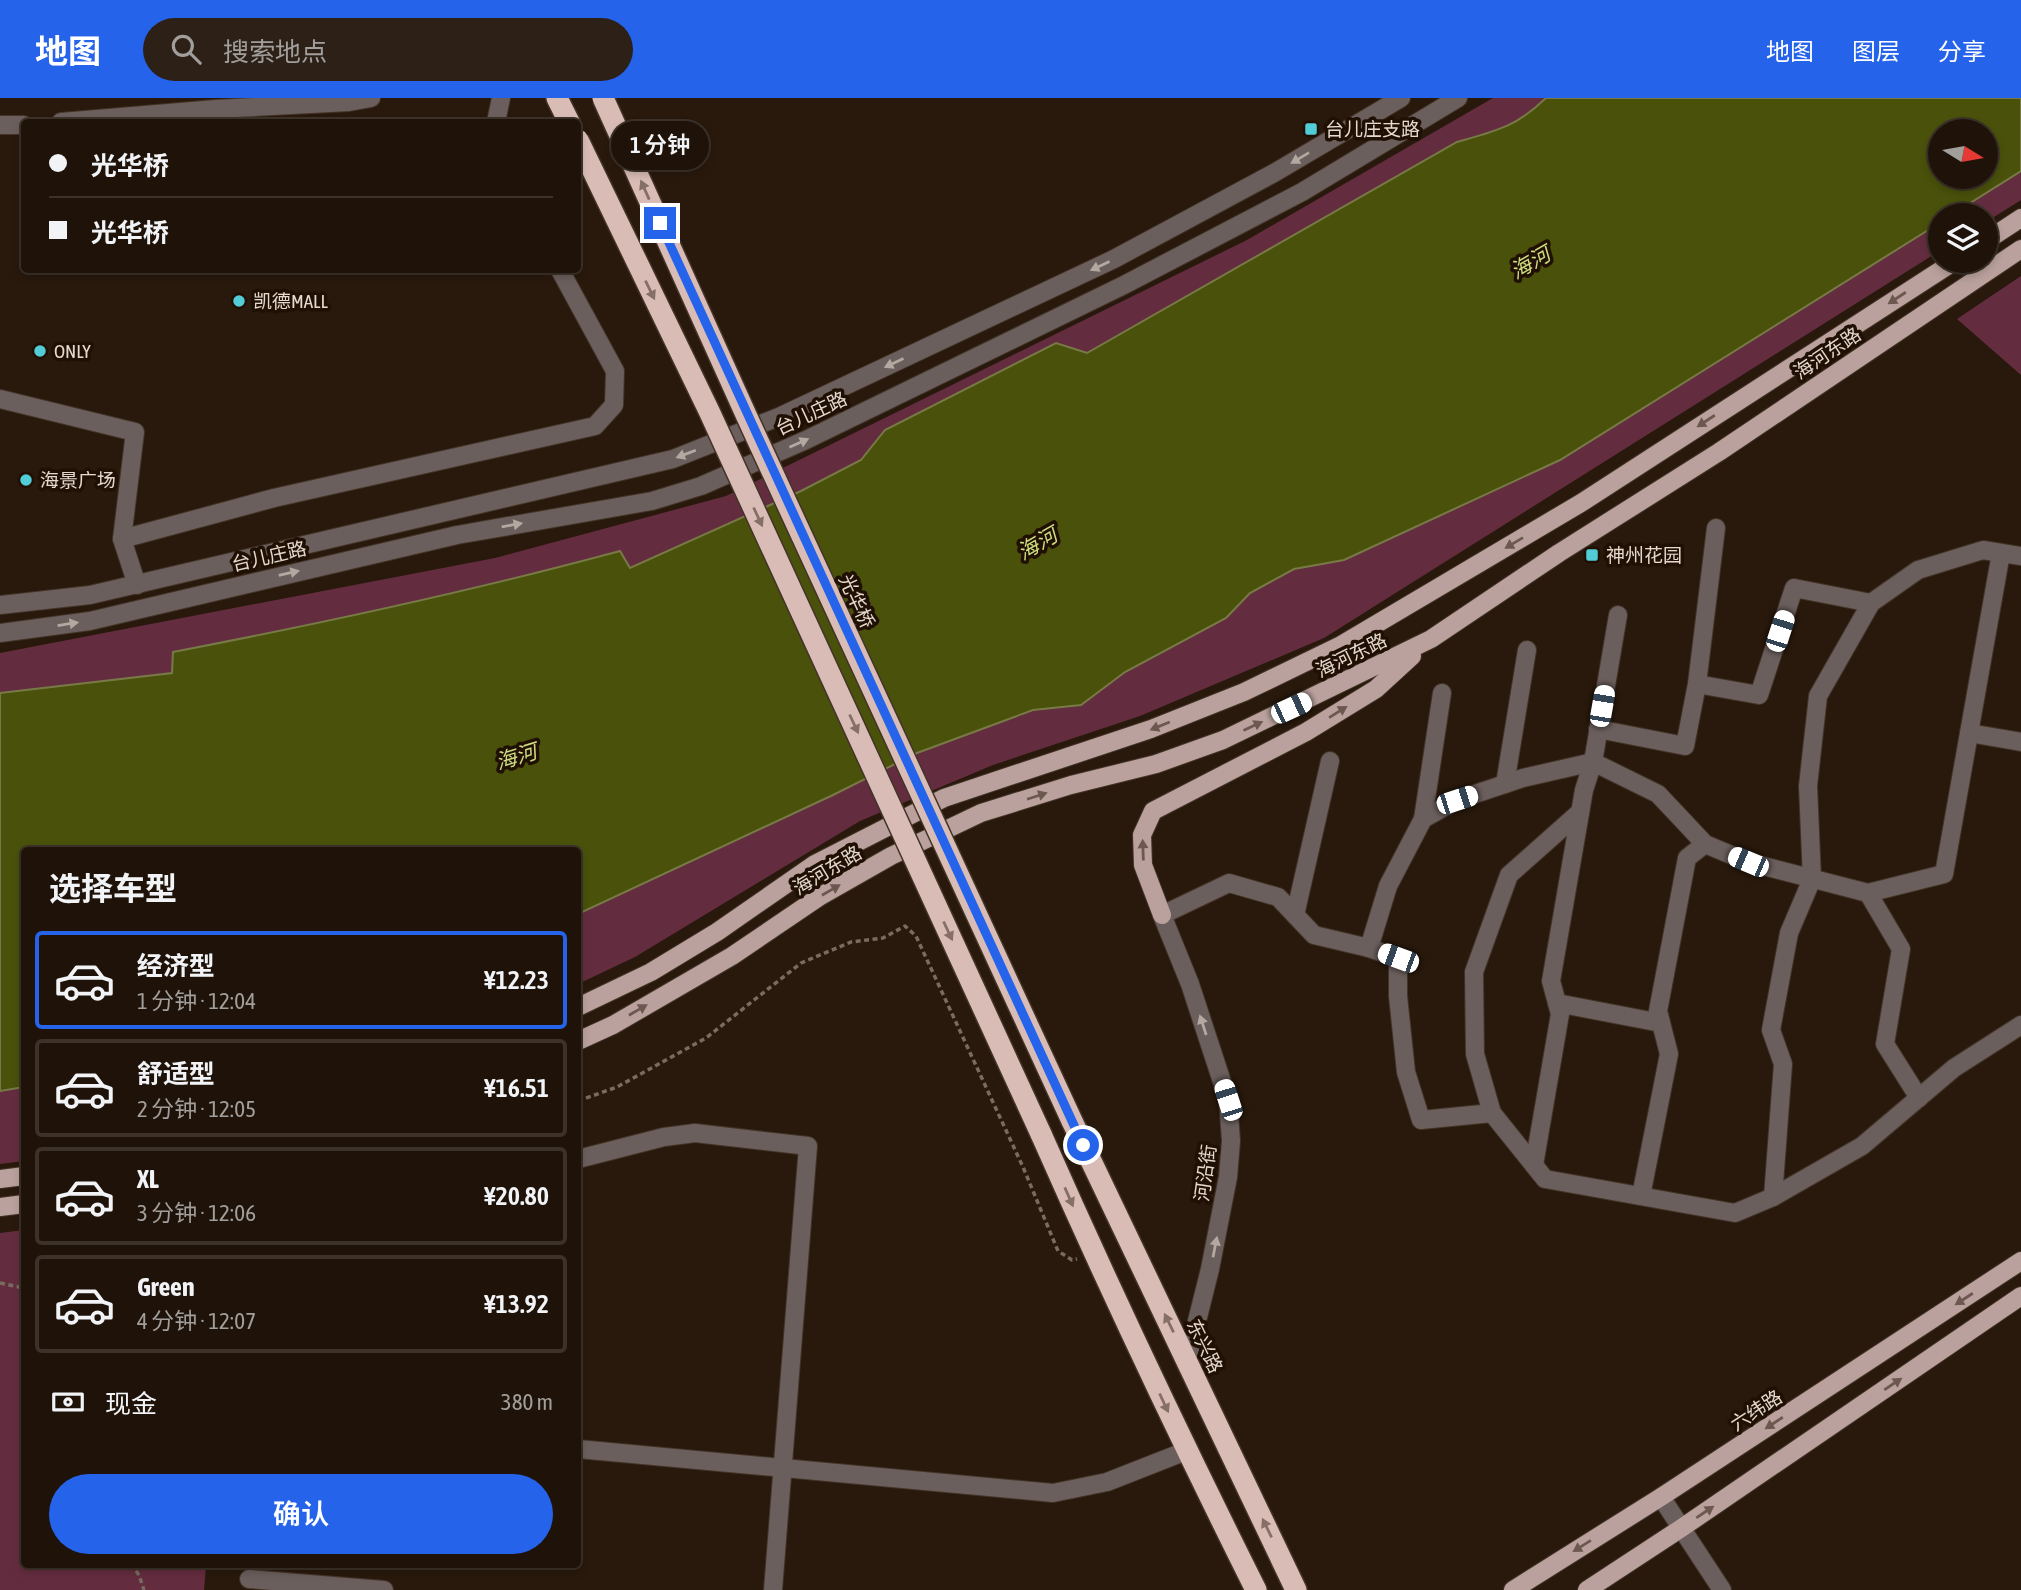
<!DOCTYPE html>
<html lang="zh">
<head>
<meta charset="utf-8">
<style>
  body { margin:0; font-family:"Asap Condensed","Noto Sans SC",sans-serif; background:#2c2017; color:#f1f3f6; height:100vh; display:flex; flex-direction:column; font-size:26px; white-space:nowrap }
  * { box-sizing:border-box; margin:0 }
  p { font-size:23px; color:#a19e9c }
  .icon { flex:none; width:38px; height:38px; fill:none; stroke:currentColor; stroke-width:2; stroke-linecap:round; stroke-linejoin:round }
  .map { position:relative; flex:1; overflow:hidden }
  .panel { position:absolute; left:21px; top:749px; width:560px; height:721px; display:flex; flex-direction:column; background:#1f1309; border-radius:7px; box-shadow:0 4px 10px #0003,0 0 0 2px #3c322a }
  .panel>* { flex:none }
  .top-card { position:absolute; left:21px; top:21px; width:560px; height:154px; border-radius:7px; box-shadow:0 4px 10px #0003,0 0 0 2px #3c322a; display:grid; align-content:center; height:154px; padding:0 28px; background:#1f1309 }
  .needle { width:46px; rotate:101deg }
  .fabs { position:absolute; left:1928px; top:21px; display:grid; gap:14px }
  .fabs a { display:grid; place-items:center; width:70px; height:70px; border-radius:50%; background:#1f1309; box-shadow:0 4px 10px #0003,0 0 0 2px #3c322a; font-size:35px }
  .end { position:absolute; width:32px; height:32px; margin:-16px; border:9px solid #2563eb; background:#fff; box-shadow:0 0 0 4px #fff }
  .from { border-radius:50% }
  .bubble { position:absolute; height:49px; border-radius:24px; background:#1f1309; box-shadow:0 4px 10px #0003,0 0 0 2px #3c322a; font-size:23px; font-weight:600; line-height:49px; text-align:center }
  .car { position:absolute; width:21px; height:42px; margin:-21px -10px; border-radius:9px; box-shadow:0 0 5px 2px #0007; background:linear-gradient(#fff 24%,#345 0 40%,#fff 0 76%,#345 0 86%,#fff 0) }
  .top-card b { display:flex; align-items:center; gap:24px; height:66px; font-size:26px }
  .top-card b+b { border-top:2px solid #3c322a }
  .top-card i { width:18px; height:18px; background:#f1f3f6 }
  ul { padding:0; list-style:none }
  li { display:flex; align-items:center; gap:21px; height:98px; margin:0 14px 10px; padding:0 14px; border:4px solid #3c322a; border-radius:7px }
  li div { flex:1 }
  li b { display:block; font-size:26px }
  li em { font-style:normal; font-weight:600 }
  li.on { border-color:#2563eb }
  li>.icon { width:63px; height:63px; stroke-width:1.5 }
  h2 { padding:0 28px; font-size:32px; line-height:84px }
  .pay { display:flex; align-items:center; gap:18px; height:77px; padding:0 28px; font-size:26px }
  .pay p { margin-inline-start:auto }
  .primary-button { display:flex; gap:14px; margin-top:auto; padding:14px 28px }
  .primary-button a { flex:1; height:80px; border-radius:42px; background:#2563eb; color:#fff; font-size:28px; font-weight:600; line-height:80px; text-align:center }
  header { display:flex; align-items:center; gap:42px; box-sizing:border-box; height:98px; padding:0 35px; background:#2563eb; color:#fff }
  header strong { font-size:33px }
  nav { display:flex; gap:38px; margin-inline-start:auto; font-size:24px }
  .search { width:490px; height:63px; background:#2c2017; display:flex; align-items:center; gap:18px; box-sizing:border-box; padding:0 24px; border-radius:38px; color:#a19e9c; font-size:26px }
  .map>svg:first-child { display:block }
</style>
</head>
<body>
<header>
<strong>地图</strong>
<div class="search"><svg class="icon" aria-label="search" viewBox="0 0 24 24"><circle cx="10" cy="10" r="6"/><path d="M15 15l6 6"/></svg>搜索地点</div>
<nav><a>地图</a><a>图层</a><a>分享</a></nav>
</header>
<div class="map">
<svg width="2021" height="1492" viewBox="0 0 2021 1492">
  <rect width="100%" height="100%" fill="#29190c"/>
  <g fill="#642d3f" fill-rule="evenodd">
    <path d="M1493 0H2021V102L1986 124V117H1941V152L1324 540 1140 618 993 667 860 723 635 859 578 886V752H24V1063L0 1066V555L495 460 726 398 1247 142ZM1941 33H1986V79H1941Z"/>
    <polygon points="2021,178 2021,277 1957,221"/>
    <polygon points="24,1132 24,1466 206,1467 204,1492 0,1492 0,1135"/>
  </g>
  <path fill="#49510b" stroke="#787a46" stroke-width="2" fill-rule="evenodd" d="M1546 0H2021V73L1951 117H1941V124L1560 362 1344 462 1294 471 1250 495 1226 520 1125 574 1081 607 1033 612 917 655 833 697 578 816V752H24V989L0 993V595L172 575 173 554C324 525 472 493 620 453L630 470 801 393 861 362 885 332 1056 245 1087 255 1457 44C1496 33 1516 29 1546 0ZM1941 33H1986V79H1941Z"/>
  <g fill="none" stroke-linecap="round" stroke-linejoin="round">
    <defs>
      <g id="minor">
        <polyline points="61,24 216,11 349,4 371,0"/>
        <polyline points="496,24 501,0"/>
        <polyline points="0,27 24,27"/>
        <polyline points="0,301 135,334 122,441 137,487"/>
        <polyline points="122,441 274,400 595,328 614,307 615,273 560,172"/>
        <polyline points="0,507 90,497 673,361 781,318 1114,161 1274,75 1401,0"/>
        <polyline points="0,535 90,523 457,437 652,403 701,388 806,342 1124,187 1302,94 1458,0"/>
        <polyline points="1697,586 1716,430"/>
        <polyline points="1598,631 1685,648 1697,586 1759,597 1794,490 1871,505"/>
        <polyline points="1969,635 2021,644"/>
        <polyline points="1505,686 1527,552"/>
        <polyline points="1423,721 1442,595"/>
        <polyline points="1868,795 1901,851 1885,946 1919,1000"/>
        <polyline points="1295,817 1330,663"/>
        <polyline points="1369,850 1398,860 1398,898 1406,974 1421,1022 1492,1015 1545,1081 1735,1115 1773,1099 1862,1048 1954,970 2021,927"/>
        <polyline points="1557,905 1661,925"/>
        <polyline points="1492,1015 1475,956 1474,874 1509,777 1580,714"/>
        <polyline points="578,1061 664,1039 695,1035 808,1048 773,1492"/>
        <polyline points="1534,1067 1560,916 1551,883 1584,692 1593,664 1618,517"/>
        <polyline points="1641,1098 1669,956 1658,913 1687,760 1705,746"/>
        <polyline points="1773,1099 1783,966 1771,932 1789,835 1812,781 1808,688 1818,598 1871,505 1918,472 1983,452 2021,458"/>
        <polyline points="1187,1263 1210,1171 1228,1079 1231,1043 1228,1002 1190,886 1162,817 1229,785 1278,799 1314,837 1369,850 1388,788 1423,721 1457,702 1523,680 1593,664 1658,696 1705,746 1748,764 1868,795 1944,776 2001,455"/>
        <polyline points="578,1351 1053,1395 1107,1384 1186,1353"/>
        <polyline points="1661,1399 1722,1492"/>
        <polyline points="249,1481 384,1492"/>
      </g>
      <g id="major">
        <polyline points="1986,143 2021,120"/>
        <polyline points="1162,817 1143,767 1142,737 1153,713 1306,634 1376,591 1412,558"/>
        <polyline points="578,909 651,874 717,834 815,766 944,700 1151,631 1244,594 1341,547 1581,405 1955,163"/>
        <polyline points="578,943 613,927 732,858 819,799 891,758 981,715 1071,687 1156,666 1223,642 1431,541 1559,455 1719,354 2021,151"/>
        <polyline points="0,1081 24,1078"/>
        <polyline points="0,1109 24,1106"/>
        <polyline points="1513,1492 1661,1399 2021,1163"/>
        <polyline points="1587,1492 1680,1431 2021,1198"/>
      </g>
      <g id="highway">
        <polyline points="557,0 569,24"/>
        <polyline points="1072,1023 1296,1492"/>
        <path d="M1041 1036C1109 1190 1181 1342 1256 1492"/>
      </g>
    </defs>
    <use href="#minor" stroke="#433427" stroke-width="20"/>
    <use href="#major" stroke="#433427" stroke-width="20"/>
    <use href="#highway" stroke="#433427" stroke-width="24"/>
    <g stroke="#796b60" stroke-width="3.5" stroke-dasharray="5 3.5" stroke-linecap="butt">
      <polyline points="578,1003 617,989 706,940 801,865 851,844 883,840 905,828 916,838 1023,1069 1058,1153 1072,1162 1077,1161"/>
      <polyline points="0,1185 24,1190"/>
      <polyline points="131,1466 139,1477 144,1492"/>
    </g>
    <use href="#minor" stroke="#6b5f5d" stroke-width="18"/>
    <use href="#major" stroke="#baa19d" stroke-width="18"/>
    <use href="#highway" stroke="#d9bcb6" stroke-width="21"/>
    <defs>
      <g id="highway-bridge">
        <polyline points="603,0 747,319 1072,1023"/>
        <polyline points="578,42 709,313 1041,1036"/>
      </g>
    </defs>
    <use href="#highway-bridge" stroke="#433427" stroke-width="24" stroke-linecap="butt"/>
    <use href="#highway-bridge" stroke="#d9bcb6" stroke-width="21"/>
  </g>
  <defs><path id="oneway-solid" d="M-6-.8H1V-3.2L6.5 0L1 3.2V.8H-6Z" transform="scale(1.75)"/></defs>
  <g fill="#b4a8a1">
    <use href="#oneway-solid" transform="translate(1300 60) rotate(149)"/>
    <use href="#oneway-solid" transform="translate(1100 168) rotate(155)"/>
    <use href="#oneway-solid" transform="translate(894 265) rotate(155)"/>
    <use href="#oneway-solid" transform="translate(799 345) rotate(-24)"/>
    <use href="#oneway-solid" transform="translate(686 356) rotate(159)"/>
    <use href="#oneway-solid" transform="translate(512 427) rotate(-10)"/>
    <use href="#oneway-solid" transform="translate(289 475) rotate(-13)"/>
    <use href="#oneway-solid" transform="translate(68 526) rotate(-9)"/>
    <use href="#oneway-solid" transform="translate(1203 927) rotate(-108)"/>
    <use href="#oneway-solid" transform="translate(1215 1149) rotate(-79)"/>
  </g>
  <g fill="#866f66">
    <use href="#oneway-solid" transform="translate(645 92) rotate(-114)"/>
    <use href="#oneway-solid" transform="translate(650 192) rotate(64)"/>
    <use href="#oneway-solid" transform="translate(758 419) rotate(65)"/>
    <use href="#oneway-solid" transform="translate(854 626) rotate(65)"/>
    <use href="#oneway-solid" transform="translate(948 833) rotate(65)"/>
    <use href="#oneway-solid" transform="translate(1069 1099) rotate(66)"/>
    <use href="#oneway-solid" transform="translate(1169 1225) rotate(-116)"/>
    <use href="#oneway-solid" transform="translate(1164 1305) rotate(65)"/>
    <use href="#oneway-solid" transform="translate(1267 1430) rotate(-116)"/>
  </g>
  <g fill="#6d5850">
    <use href="#oneway-solid" transform="translate(1897 200) rotate(147)"/>
    <use href="#oneway-solid" transform="translate(1706 323) rotate(147)"/>
    <use href="#oneway-solid" transform="translate(1514 445) rotate(149)"/>
    <use href="#oneway-solid" transform="translate(1338 614) rotate(-32)"/>
    <use href="#oneway-solid" transform="translate(1160 628) rotate(158)"/>
    <use href="#oneway-solid" transform="translate(1253 628) rotate(-25)"/>
    <use href="#oneway-solid" transform="translate(1037 698) rotate(-18)"/>
    <use href="#oneway-solid" transform="translate(1143 752) rotate(-92)"/>
    <use href="#oneway-solid" transform="translate(831 792) rotate(-30)"/>
    <use href="#oneway-solid" transform="translate(638 912) rotate(-30)"/>
    <use href="#oneway-solid" transform="translate(1964 1201) rotate(147)"/>
    <use href="#oneway-solid" transform="translate(1893 1286) rotate(-34)"/>
    <use href="#oneway-solid" transform="translate(1774 1325) rotate(147)"/>
    <use href="#oneway-solid" transform="translate(1705 1414) rotate(-34)"/>
    <use href="#oneway-solid" transform="translate(1582 1448) rotate(148)"/>
  </g>
  <g fill="none" stroke-linecap="round" stroke-linejoin="round">
    <polyline stroke="#2563eb" stroke-width="9" points="660,125 1083,1047"/>
  </g>
  <g fill="#52ccd6" stroke="#201004" stroke-width="2.5">
    <rect x="1304" y="24" width="14" height="14" rx="3.5"/>
    <circle cx="239" cy="203" r="7"/>
    <circle cx="40" cy="253" r="7"/>
    <circle cx="26" cy="382" r="7"/>
    <rect x="1585" y="450" width="14" height="14" rx="3.5"/>
  </g>
  <g text-anchor="middle" dominant-baseline="central" stroke-width="7" stroke-linejoin="round" paint-order="stroke">
    <g font-size="19" fill="#e4d8cf" stroke="#201004" text-anchor="start">
      <text x="1325" y="31">台儿庄支路</text>
      <text x="253" y="203">凯德MALL</text>
      <text x="54" y="253">ONLY</text>
      <text x="40" y="382">海景广场</text>
      <text x="1606" y="457">神州花园</text>
    </g>
    <g font-size="19" fill="#e4d8cf" stroke="#201004">
      <text transform="translate(1827 255) rotate(-34)">海河东路</text>
      <text transform="translate(811 315) rotate(-25)">台儿庄路</text>
      <text transform="translate(269 458) rotate(-13)">台儿庄路</text>
      <text transform="translate(857 503) rotate(65)">光华桥</text>
      <text transform="translate(1351 557) rotate(-26)">海河东路</text>
      <text transform="translate(827 772) rotate(-31)">海河东路</text>
      <text transform="translate(1205 1075) rotate(-82)">河沿街</text>
      <text transform="translate(1205 1248) rotate(64)">东兴路</text>
      <text transform="translate(1756 1312) rotate(-33)">六纬路</text>
    </g>
    <g font-size="21" font-style="italic" fill="#cedd7f" stroke="#201004">
      <text transform="translate(1530 164) rotate(-30)">海河</text>
      <text transform="translate(1037 445) rotate(-30)">海河</text>
      <text transform="translate(516 658) rotate(-17)">海河</text>
    </g>
  </g>
</svg>
<div class="fabs">
<a><svg class="needle" viewBox="-14 -14 28 28"><path d="M0-13l5 13h-10z" fill="#e53935"/><path d="M0 13l5-13h-10z" fill="#a19e9c"/></svg></a>
<a><svg class="icon" aria-label="layers" viewBox="0 0 24 24"><path d="M12 4l9 5-9 5-9-5zM3 14l9 5 9-5"/></svg></a>
</div>
<i class="end from" style="left:1083px;top:1047px"></i>
<i class="end" style="left:660px;top:125px"></i>
<div class="bubble" style="left:611px;top:23px;width:98px">1 分钟</div>
<i class="car" style="left:1780px;top:533px;rotate:18deg"></i>
<i class="car" style="left:1602px;top:608px;rotate:10deg"></i>
<i class="car" style="left:1291px;top:610px;rotate:65deg"></i>
<i class="car" style="left:1457px;top:702px;rotate:72deg"></i>
<i class="car" style="left:1748px;top:764px;rotate:293deg"></i>
<i class="car" style="left:1398px;top:860px;rotate:290deg"></i>
<i class="car" style="left:1228px;top:1002px;rotate:342deg"></i>
<div class="top-card">
<b><i class="from"></i>光华桥</b>
<b><i></i>光华桥</b>
</div>
<section class="panel">
<h2>选择车型</h2>
<ul>
<li class="on"><svg class="icon" aria-label="car" viewBox="0 0 24 24"><path d="M5 17H2v-5l4-1 3-4h7l3 4 3 1v5h-3M9 17h6M6 11h13"/><circle cx="7" cy="17" r="2"/><circle cx="17" cy="17" r="2"/></svg><div><b>经济型</b><p>1 分钟 · 12:04</p></div><em>¥12.23</em></li>
<li><svg class="icon" aria-label="car" viewBox="0 0 24 24"><path d="M5 17H2v-5l4-1 3-4h7l3 4 3 1v5h-3M9 17h6M6 11h13"/><circle cx="7" cy="17" r="2"/><circle cx="17" cy="17" r="2"/></svg><div><b>舒适型</b><p>2 分钟 · 12:05</p></div><em>¥16.51</em></li>
<li><svg class="icon" aria-label="car" viewBox="0 0 24 24"><path d="M5 17H2v-5l4-1 3-4h7l3 4 3 1v5h-3M9 17h6M6 11h13"/><circle cx="7" cy="17" r="2"/><circle cx="17" cy="17" r="2"/></svg><div><b>XL</b><p>3 分钟 · 12:06</p></div><em>¥20.80</em></li>
<li><svg class="icon" aria-label="car" viewBox="0 0 24 24"><path d="M5 17H2v-5l4-1 3-4h7l3 4 3 1v5h-3M9 17h6M6 11h13"/><circle cx="7" cy="17" r="2"/><circle cx="17" cy="17" r="2"/></svg><div><b>Green</b><p>4 分钟 · 12:07</p></div><em>¥13.92</em></li>
</ul>
<div class="pay"><svg class="icon" aria-label="cash" viewBox="0 0 24 24"><path d="M3 7h18v10H3z"/><circle cx="12" cy="12" r="2"/></svg>现金<p>380 m</p></div>
<div class="primary-button"><a>确认</a></div>
</section>
</div>
</body>
</html>
